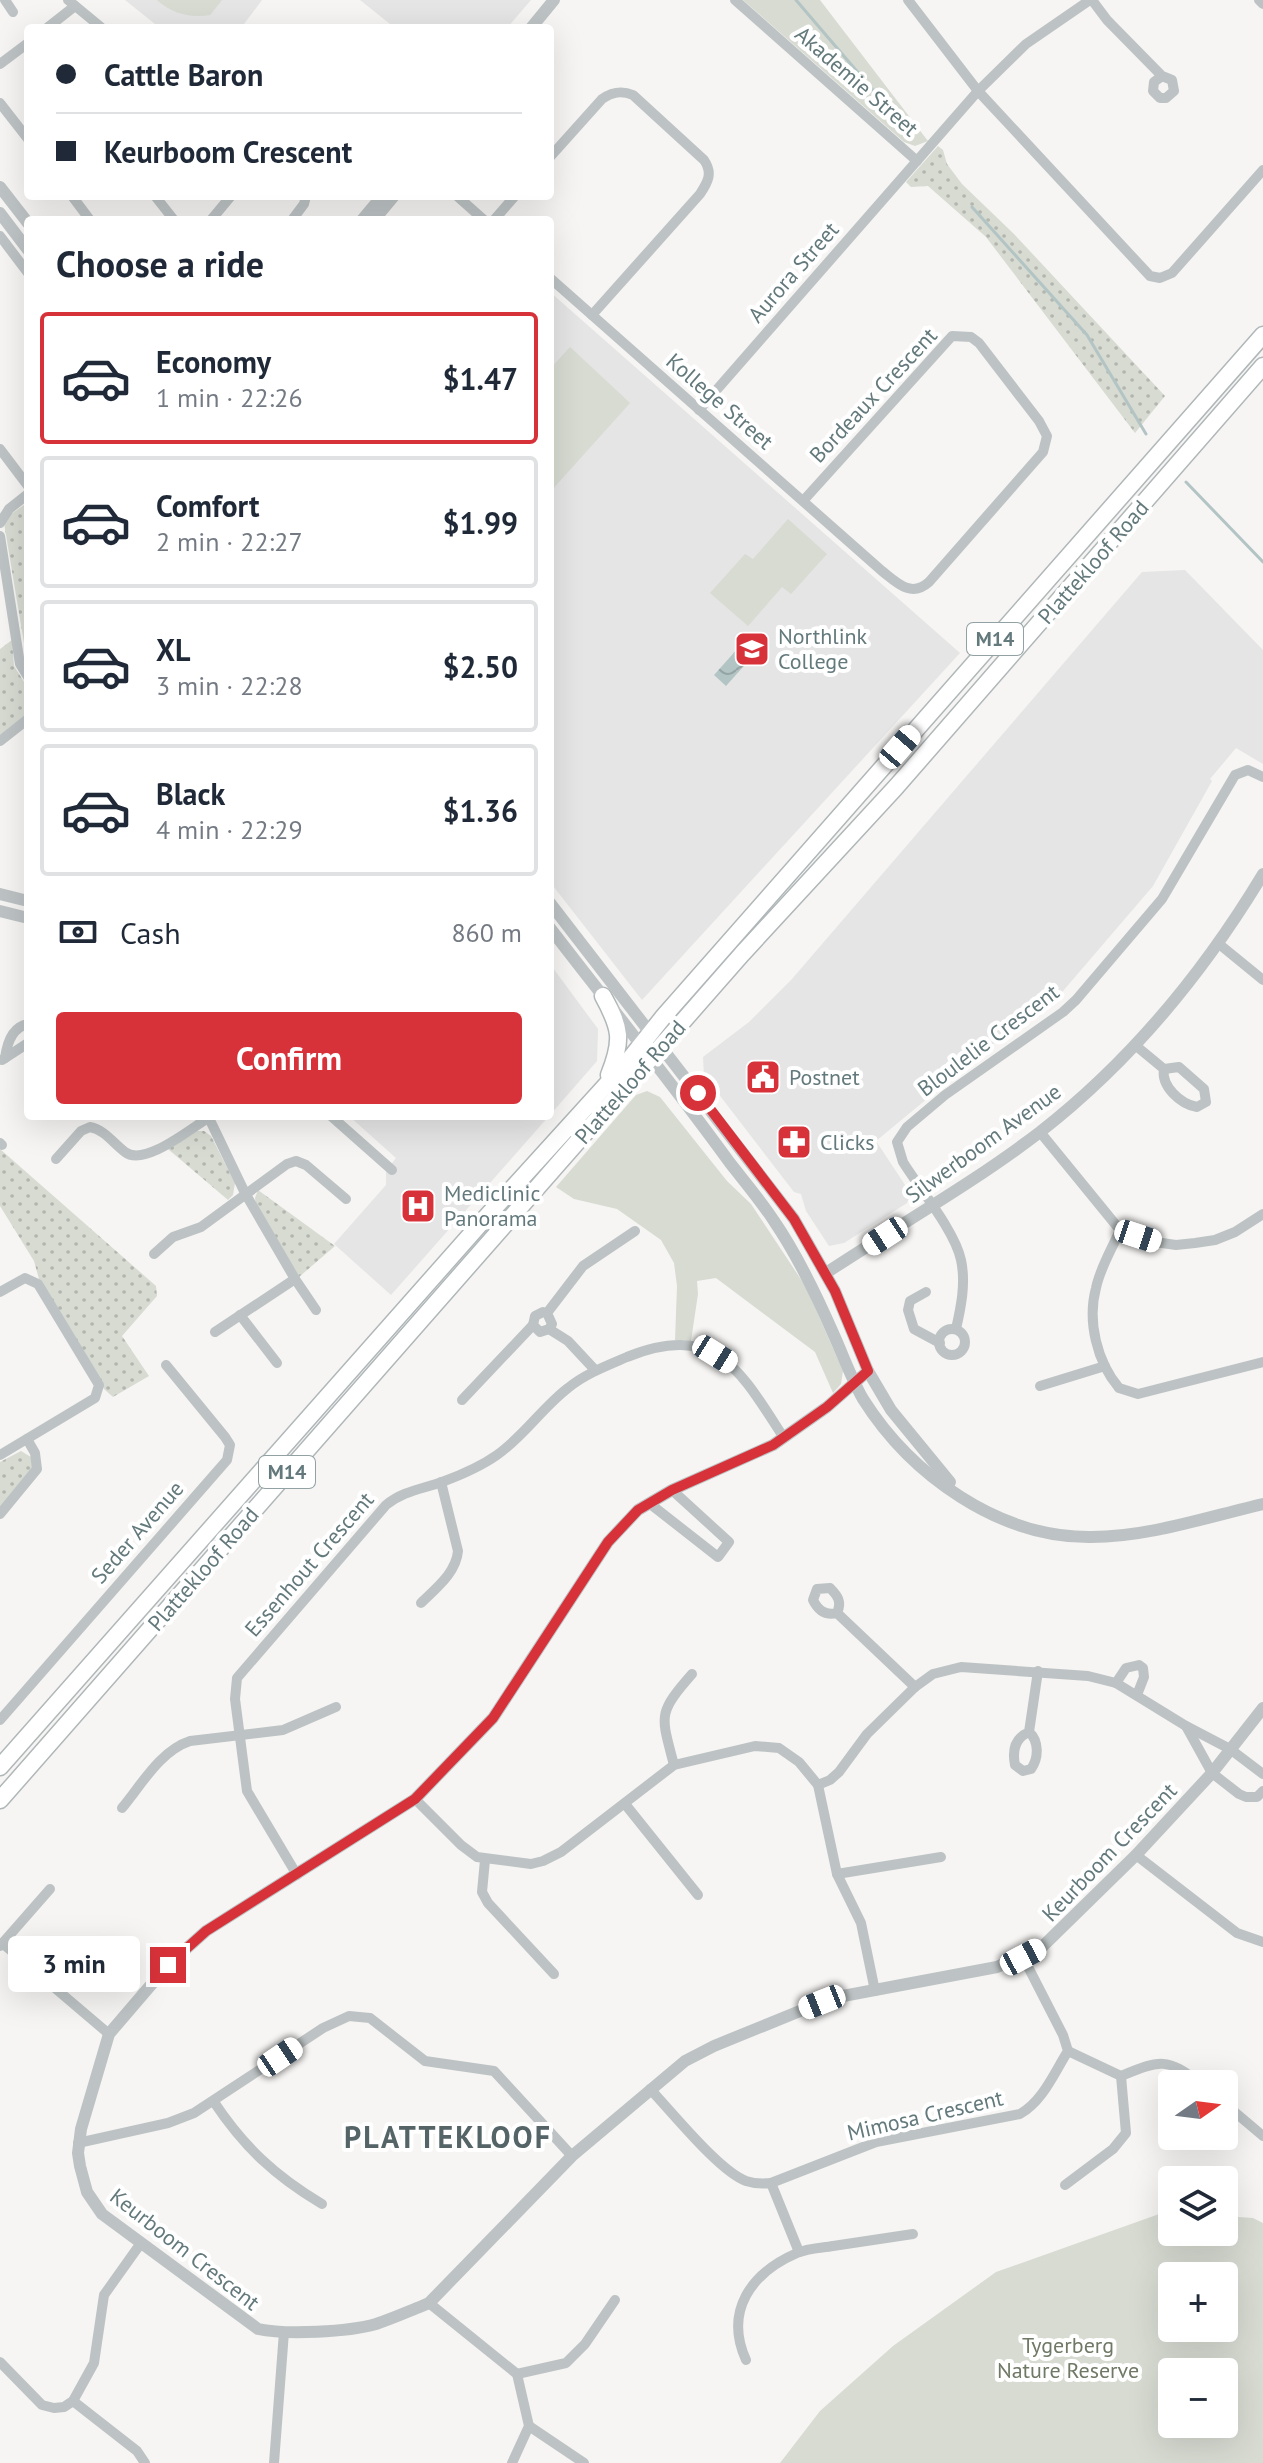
<!DOCTYPE html>
<html lang="en">
<head>
<meta charset="utf-8">
<style>
  body { margin:0; font-family:"PT Sans",sans-serif; background:#f2f2f3; color:#1f2937; height:100vh; display:flex; flex-direction:column; font-size:30px; white-space:nowrap }
  * { box-sizing:border-box; margin:0 }
  p { font-size:26px; color:#747a83 }
  .icon { flex:none; width:44px; height:44px; fill:none; stroke:currentColor; stroke-width:2; stroke-linecap:round; stroke-linejoin:round }
  .map { position:relative; flex:1; overflow:hidden }
  .side { position:absolute; left:24px; top:216px; width:530px; height:904px; display:flex; flex-direction:column; background:#fff; border-radius:8px; box-shadow:0 8px 32px #0002 }
  .side>* { flex:none }
  .banner { position:absolute; left:24px; top:24px; width:530px; height:176px; border-radius:8px; box-shadow:0 8px 32px #0002; display:grid; align-content:center; height:176px; padding:0 32px; background:#fff }
  .needle { width:52px; rotate:76deg }
  .controls { position:absolute; left:1158px; top:2070px; display:grid; gap:16px }
  .controls a { display:grid; place-items:center; width:80px; height:80px; border-radius:8px; background:#fff; box-shadow:0 8px 32px #0002; font-size:40px }
  .end { position:absolute; width:36px; height:36px; margin:-18px; border:10px solid #d7323a; background:#fff; box-shadow:0 0 0 4px #fff }
  .from { border-radius:50% }
  .bubble { position:absolute; height:56px; border-radius:8px; background:#fff; box-shadow:0 8px 32px #0002; font-size:26px; font-weight:600; line-height:56px; text-align:center }
  .car { position:absolute; width:24px; height:48px; margin:-24px -12px; border-radius:10px; box-shadow:0 0 6px 2px #0007; background:linear-gradient(#fff 24%,#345 0 40%,#fff 0 76%,#345 0 86%,#fff 0) }
  .banner b { display:flex; align-items:center; gap:28px; height:76px; font-size:30px }
  .banner b+b { border-top:2px solid #e0e1e3 }
  .banner i { width:20px; height:20px; background:#1f2937 }
  ul { padding:0; list-style:none }
  li { display:flex; align-items:center; gap:24px; height:132px; margin:0 16px 12px; padding:0 16px; border:4px solid #e0e1e3; border-radius:8px }
  li div { flex:1 }
  li b { display:block; font-size:30px }
  li em { font-style:normal; font-weight:600 }
  li.active { border-color:#d7323a }
  li>.icon { width:72px; height:72px; stroke-width:1.5 }
  h2 { padding:0 32px; font-size:36px; line-height:96px }
  .pay { display:flex; align-items:center; gap:20px; height:88px; padding:0 32px; font-size:30px }
  .pay p { margin-inline-start:auto }
  .cta { display:flex; gap:16px; margin-top:auto; padding:16px 32px }
  .cta a { flex:1; height:92px; border-radius:8px; background:#d7323a; color:#fff; font-size:32px; font-weight:600; line-height:92px; text-align:center }
  .map>svg:first-child { display:block }
</style>
</head>
<body>
<div class="map">
<svg width="1263" height="2463" viewBox="0 0 1263 2463">
  <defs>
    <pattern id="grass-dots" width="8" height="8" patternUnits="userSpaceOnUse" patternTransform="scale(2)"><rect width="8" height="8" fill="#d7dbd2"/><path d="M2 2h.1M6 6h.1" fill="none" stroke="#b2b6af" stroke-width="1.8" stroke-linecap="round"/></pattern>
    <pattern id="water-waves" width="16" height="10" patternUnits="userSpaceOnUse" patternTransform="scale(2)"><rect width="16" height="10" fill="#b3c4c4"/><path d="M0 5q4-4 8 0t8 0" fill="none" stroke="#95a4a4"/></pattern>
  </defs>
  <rect width="100%" height="100%" fill="#f6f5f3"/>
  <g fill="#e4e5e4">
    <polygon points="125,0 262,0 241,28 160,28"/>
    <polygon points="360,0 531,0 507,28 395,28"/>
    <polygon points="550,292 960,653 642,1000 550,882"/>
    <polygon points="1185,570 1263,650 1263,764 1236,748 1210,779 1212,781 1153,886 1057,998 1004,1035 876,1141 911,1194 907,1203 844,1243 829,1246 806,1211 801,1194 794,1192 704,1075 703,1057 749,1022 792,979 1142,572"/>
    <polygon points="550,964 598,1029 597,1061 550,1115"/>
    <polygon points="349,1116 549,1116 391,1295 334,1244 386,1185 386,1171 396,1158"/>
  </g>
  <g fill="url(#grass-dots)">
    <polygon points="938,146 943,150 947,164 962,184 1014,234 1165,396 1135,433 986,237 928,186 911,187 906,182"/>
    <polygon points="28,502 28,667 4,523 7,517"/>
    <polygon points="12,640 14,666 28,688 28,713 0,735 0,649"/>
    <polygon points="197,1131 204,1131 211,1136 235,1183 233,1195 228,1200 168,1149"/>
    <polygon points="0,1149 156,1286 157,1296 122,1336 149,1376 113,1397 104,1389 39,1279 34,1261 0,1206"/>
    <polygon points="258,1190 335,1246 299,1277 256,1205 255,1198"/>
    <polygon points="21,1451 31,1457 33,1469 0,1508 0,1462"/>
  </g>
  <g fill="#d7dbd2" fill-rule="evenodd">
    <path d="M157 0H222L210 15C190 18 173 14 157 0Z"/>
    <polygon points="743,0 820,0 928,141 915,146 904,142"/>
    <polygon points="570,347 630,403 550,492 550,369"/>
    <polygon points="788,519 827,554 791,594 782,587 748,626 710,593 745,554 753,559"/>
    <polygon points="647,1091 660,1097 727,1181 751,1204 806,1287 843,1371 841,1384 833,1393 815,1352 716,1278 697,1281 698,1294 691,1341 675,1340 677,1286 674,1263 661,1240 617,1209 574,1199 556,1187 636,1095"/>
    <path d="M1162 2213 1172 2214V2232H1224V2216L1253 2218 1263 2223V2463H780L820 2411 893 2346 996 2272ZM1172 2276H1224V2328H1172ZM1172 2372H1224V2424H1172Z"/>
  </g>
  <polygon fill="url(#water-waves)" points="739,647 751,658 726,686 714,675"/>
  <g fill="none" stroke-linecap="round" stroke-linejoin="round">
    <g stroke="#b3c4c4" stroke-width="3">
      <polyline points="796,0 890,110"/>
      <polyline points="972,207 1087,335 1146,434"/>
      <polyline points="1186,482 1263,562"/>
    </g>
    <defs>
      <g id="primary">
        <path d="M603 996C621 1029 623 1040 609 1075"/>
        <polyline points="0,1767 488,1215 629,1060 664,1016 1263,335"/>
        <polyline points="0,1800 742,954 896,787 1263,366"/>
      </g>
    </defs>
    <use href="#primary" stroke="#b0b7b9" stroke-width="19"/>
    <g stroke="#bdc3c4" stroke-width="10">
      <polyline points="5,0 13,12"/>
      <polyline points="68,0 102,28"/>
      <polyline points="735,0 917,161"/>
      <polyline points="908,0 978,91 1150,276 1160,278 1172,273 1263,170"/>
      <polyline points="1092,0 1107,20 1162,76 1172,80 1174,91 1166,98 1160,98 1153,91 1154,82 1162,76"/>
      <polyline points="1259,0 1263,4"/>
      <polyline points="47,28 75,6"/>
      <polyline points="0,64 28,43"/>
      <polyline points="0,103 28,139"/>
      <path d="M550 157 602 99C612 92 621 90 633 95L704 160C713 173 708 182 700 194L592 315"/>
      <polyline points="72,196 90,220"/>
      <polyline points="155,196 174,220"/>
      <polyline points="457,196 484,220"/>
      <polyline points="211,220 231,196"/>
      <polyline points="292,220 304,204 306,196"/>
      <polyline points="494,220 515,196"/>
      <polyline points="0,236 28,273"/>
      <path d="M550 278 882 571C897 583 911 598 929 582L1043 452 1047 436 1039 421 979 343 971 337 952 336 803 501"/>
      <polyline points="699,410 978,91 1026,44 1090,0"/>
      <polyline points="0,449 28,486"/>
      <polyline points="0,523 9,509 28,494"/>
      <polyline points="0,536 20,664 28,677"/>
      <polyline points="0,741 28,719"/>
      <polyline points="1219,944 1263,980"/>
      <path d="M1135 1045 1164 1069 1179 1067 1204 1089 1206 1102 1197 1107C1180 1104 1161 1086 1164 1069"/>
      <path d="M5 1058C7 1043 12 1027 28 1024"/>
      <polyline points="2,1060 28,1043"/>
      <polyline points="208,1116 245,1193 295,1279 316,1310"/>
      <polyline points="331,1116 392,1170"/>
      <polyline points="1040,1132 1120,1230 1155,1242 1176,1245 1195,1243 1215,1240 1235,1232 1263,1214"/>
      <polyline points="0,1143 2,1145"/>
      <path d="M56 1159 81 1131 90 1127C105 1130 113 1143 125 1152 144 1167 190 1129 208 1118"/>
      <path d="M1120 1230C1112 1249 1100 1268 1096 1288 1087 1321 1097 1362 1119 1388L1138 1394 1263 1362"/>
      <polyline points="154,1254 173,1237 201,1227 287,1164 296,1161 306,1165 346,1199"/>
      <polyline points="0,1292 25,1278 38,1284 99,1385 95,1398 0,1455"/>
      <polyline points="926,1292 910,1301 908,1310 914,1329 940,1343"/>
      <polyline points="547,1313 552,1324 549,1329 540,1332 533,1325 535,1316 543,1312 547,1313 583,1266 635,1231"/>
      <polyline points="240,1315 277,1363"/>
      <polyline points="549,1329 568,1341 595,1370"/>
      <path d="M956 1329C961 1307 966 1283 961 1260 955 1231 919 1188 903 1162L897 1142 907 1127 945 1095 1063 1012 1076 1000 1162 899 1235 775 1248 770 1263 777"/>
      <circle cx="952" cy="1342" r="13"/>
      <polyline points="215,1332 295,1279"/>
      <polyline points="1040,1386 1105,1366"/>
      <polyline points="462,1400 533,1325"/>
      <polyline points="649,1503 718,1557 729,1542 672,1490"/>
      <polyline points="0,1514 37,1469 35,1453 27,1439"/>
      <path d="M421 1603C436 1588 456 1573 458 1551L441 1482"/>
      <path d="M837 1613C842 1602 838 1596 830 1588L817 1589 813 1600C818 1610 825 1616 837 1613L915 1687"/>
      <polyline points="1116,1683 1126,1668 1139,1665 1143,1668 1144,1677 1137,1695"/>
      <polyline points="0,1720 227,1460 230,1445 225,1437 166,1365"/>
      <polyline points="1186,1726 1212,1773 1239,1794 1246,1797 1257,1797 1263,1791"/>
      <path d="M1029 1732C1015 1738 1012 1750 1015 1765L1023 1771 1031 1769C1039 1758 1039 1741 1029 1732L1038 1671"/>
      <path d="M674 1765C661 1715 657 1714 692 1674"/>
      <polyline points="818,1785 830,1780 839,1772 867,1734 915,1687 933,1674 961,1667 1088,1676 1116,1683 1186,1726 1230,1749 1263,1774"/>
      <polyline points="415,1799 461,1845 477,1857 531,1864 543,1861 561,1852 674,1765 755,1746 779,1748 799,1762 818,1785 837,1874 861,1923 875,1991"/>
      <polyline points="625,1804 698,1895"/>
      <path d="M122 1808C142 1784 160 1751 190 1741L283 1730 336 1707"/>
      <polyline points="1136,1855 1237,1933 1263,1942"/>
      <polyline points="485,1860 482,1892 488,1903 554,1974"/>
      <polyline points="837,1874 941,1857"/>
      <path d="M297 1875 247 1791 235 1699 237 1678 386 1505C403 1491 422 1489 442 1482 461 1475 480 1467 497 1455 524 1436 542 1408 568 1388 585 1374 606 1366 627 1357 717 1321 741 1372 784 1438"/>
      <polyline points="2,1943 109,2034"/>
      <polyline points="0,1946 50,1889"/>
      <polyline points="1068,2051 1121,2076"/>
      <path d="M1121 2076C1160 2060 1167 2057 1201 2084"/>
      <path d="M650 2089C672 2112 719 2171 746 2181 755 2184 762 2184 771 2183L876 2142 1020 2114C1043 2101 1054 2073 1068 2051L1063 2035 1023 1957"/>
      <path d="M214 2102C244 2147 275 2176 322 2204"/>
      <polyline points="1224,2103 1263,2136"/>
      <polyline points="78,2143 168,2123 194,2113 323,2028 349,2016 370,2018 425,2061 494,2071 572,2156"/>
      <polyline points="771,2183 799,2252"/>
      <polyline points="1065,2185 1113,2149 1126,2133 1121,2076"/>
      <polyline points="429,2303 517,2374 529,2426 512,2463"/>
      <path d="M746 2360C724 2311 751 2273 797 2253 808 2248 822 2248 833 2246 860 2242 886 2238 913 2234"/>
      <polyline points="0,2362 42,2405 54,2408 64,2407 73,2401 94,2363 104,2295 141,2243"/>
      <polyline points="517,2374 566,2363 585,2344 615,2300"/>
      <polyline points="73,2401 137,2451 145,2463"/>
      <polyline points="529,2426 584,2463"/>
      <polyline points="274,2463 284,2332"/>
    </g>
    <g stroke="#bdc3c4" stroke-width="12">
      <polyline points="531,28 554,0"/>
      <polyline points="0,187 28,223"/>
      <polyline points="0,213 28,250"/>
      <polyline points="362,220 382,196"/>
      <polyline points="374,220 394,196"/>
      <polyline points="0,894 28,901"/>
      <polyline points="550,903 794,1219 835,1291 868,1371 891,1410 950,1482"/>
      <polyline points="0,911 28,918"/>
      <path d="M550 928C611 1007 672 1083 730 1163 745 1182 761 1201 774 1221 798 1256 816 1294 833 1333 843 1355 851 1378 863 1399 911 1475 999 1538 1091 1537 1149 1537 1207 1517 1263 1504"/>
      <path d="M826 1273C897 1226 972 1184 1040 1132 1131 1061 1204 972 1263 874"/>
      <path d="M868 1371 827 1407 773 1445 672 1490 638 1510 608 1542 493 1718 415 1799 206 1931 168 1965 109 2034 81 2129 78 2153 80 2166 87 2192 102 2214 258 2329C286 2335 348 2332 376 2324 391 2319 407 2312 422 2306L429 2303 572 2156 685 2061 714 2046 822 2002 843 1996 997 1967 1042 1947 1136 1855 1212 1773 1263 1708"/>
    </g>
    <use href="#primary" stroke="#fff" stroke-width="16"/>
  </g>
  <g fill="none" stroke-linecap="round" stroke-linejoin="round">
    <polyline stroke="#d7323a" stroke-width="10" points="168,1965 206,1931 415,1799 493,1718 608,1542 638,1510 672,1490 773,1445 827,1407 868,1371 835,1291 794,1219 698,1093"/>
  </g>
  <defs>
    <symbol id="university-square" viewBox="-11 -11 22 22"><rect x="-9" y="-9" width="18" height="18" rx="4" fill="#d7323a" stroke="#fff"/><path d="M0-5L7-2L0 1L-7-2ZM-4 1L0 2.5L4 1V4Q0 6-4 4Z" fill="#fff"/></symbol>
    <symbol id="civic-square" viewBox="-11 -11 22 22"><rect x="-9" y="-9" width="18" height="18" rx="4" fill="#d7323a" stroke="#fff"/><path d="M-.6-6.5H3V-4.5H.6V-3L4-1V1h2V6H-6V1h2V-1L-.6-3ZM-1.2 2.5V6h2.4V2.5Z" fill="#fff"/></symbol>
    <symbol id="pharmacy-square" viewBox="-11 -11 22 22"><rect x="-9" y="-9" width="18" height="18" rx="4" fill="#d7323a" stroke="#fff"/><path d="M-2-6h4v4h4v4h-4v4h-4v-4h-4v-4h4Z" fill="#fff"/></symbol>
    <symbol id="hospital-square" viewBox="-11 -11 22 22"><rect x="-9" y="-9" width="18" height="18" rx="4" fill="#d7323a" stroke="#fff"/><path d="M-5-5h3v3.5h4V-5h3V5h-3V1.5h-4V5h-3Z" fill="#fff"/></symbol>
  </defs>
  <g fill-rule="evenodd">
    <use href="#university-square" x="732" y="629" width="40" height="40"/>
    <use href="#civic-square" x="743" y="1057" width="40" height="40"/>
    <use href="#pharmacy-square" x="774" y="1122" width="40" height="40"/>
    <use href="#hospital-square" x="398" y="1186" width="40" height="40"/>
  </g>
  <g text-anchor="middle" dominant-baseline="central" stroke-width="8" stroke-linejoin="round" paint-order="stroke">
    <g fill="#fff" stroke="#92a1a3" stroke-width="2">
      <rect x="967" y="623" width="56" height="32" rx="6"/>
      <rect x="259" y="1456" width="56" height="32" rx="6"/>
    </g>
    <g font-size="20" font-weight="bold" fill="#63797c">
      <text x="995" y="639">M14</text>
      <text x="287" y="1472">M14</text>
    </g>
    <g font-size="22" fill="#63797c" stroke="#fff">
      <text transform="translate(857 81) rotate(41)">Akademie Street</text>
      <text transform="translate(793 272) rotate(-49)">Aurora Street</text>
      <text transform="translate(873 395) rotate(-47)">Bordeaux Crescent</text>
      <text transform="translate(720 401) rotate(41)">Kollege Street</text>
      <text transform="translate(1093 562) rotate(-49)">Plattekloof Road</text>
      <text transform="translate(988 1040) rotate(-37)">Bloulelie Crescent</text>
      <text transform="translate(630 1082) rotate(-49)">Plattekloof Road</text>
      <text transform="translate(983 1143) rotate(-36)">Silwerboom Avenue</text>
      <text transform="translate(137 1532) rotate(-49)">Seder Avenue</text>
      <text transform="translate(309 1564) rotate(-49)">Essenhout Crescent</text>
      <text transform="translate(203 1569) rotate(-49)">Plattekloof Road</text>
      <text transform="translate(1109 1852) rotate(-46)">Keurboom Crescent</text>
      <text transform="translate(925 2115) rotate(-13)">Mimosa Crescent</text>
      <text transform="translate(185 2249) rotate(38)">Keurboom Crescent</text>
    </g>
    <g font-size="22" fill="#63797c" stroke="#fff" text-anchor="start">
      <text x="778" y="636">Northlink<tspan x="778" dy="25">College</tspan></text>
      <text x="789" y="1077">Postnet</text>
      <text x="820" y="1142">Clicks</text>
      <text x="444" y="1193">Mediclinic<tspan x="444" dy="25">Panorama</tspan></text>
    </g>
    <g font-size="22" fill="#6f7965" stroke="#fff">
      <text x="1068" y="2345">Tygerberg<tspan x="1068" dy="25">Nature Reserve</tspan></text>
    </g>
    <g font-size="30" font-weight="bold" letter-spacing="2" fill="#546467" stroke="#fff">
      <text x="448" y="2136">PLATTEKLOOF</text>
    </g>
  </g>
</svg>
<div class="controls">
<a><svg class="needle" viewBox="-14 -14 28 28"><path d="M0-13l5 13h-10z" fill="#e53935"/><path d="M0 13l5-13h-10z" fill="#747a83"/></svg></a>
<a><svg class="icon" aria-label="layers" viewBox="0 0 24 24"><path d="M12 4l9 5-9 5-9-5zM3 14l9 5 9-5"/></svg></a>
<a>+</a>
<a>−</a>
</div>
<i class="end from" style="left:698px;top:1093px"></i>
<i class="end" style="left:168px;top:1965px"></i>
<div class="bubble" style="left:8px;top:1936px;width:132px">3 min</div>
<i class="car" style="left:900px;top:747px;rotate:41deg"></i>
<i class="car" style="left:885px;top:1236px;rotate:237deg"></i>
<i class="car" style="left:1138px;top:1236px;rotate:108deg"></i>
<i class="car" style="left:715px;top:1354px;rotate:122deg"></i>
<i class="car" style="left:1023px;top:1957px;rotate:62deg"></i>
<i class="car" style="left:822px;top:2002px;rotate:248deg"></i>
<i class="car" style="left:280px;top:2057px;rotate:56deg"></i>
<div class="banner">
<b><i class="from"></i>Cattle Baron</b>
<b><i></i>Keurboom Crescent</b>
</div>
<section class="side">
<h2>Choose a ride</h2>
<ul>
<li class="active"><svg class="icon" aria-label="car" viewBox="0 0 24 24"><path d="M5 17H2v-5l4-1 3-4h7l3 4 3 1v5h-3M9 17h6M6 11h13"/><circle cx="7" cy="17" r="2"/><circle cx="17" cy="17" r="2"/></svg><div><b>Economy</b><p>1 min · 22:26</p></div><em>$1.47</em></li>
<li><svg class="icon" aria-label="car" viewBox="0 0 24 24"><path d="M5 17H2v-5l4-1 3-4h7l3 4 3 1v5h-3M9 17h6M6 11h13"/><circle cx="7" cy="17" r="2"/><circle cx="17" cy="17" r="2"/></svg><div><b>Comfort</b><p>2 min · 22:27</p></div><em>$1.99</em></li>
<li><svg class="icon" aria-label="car" viewBox="0 0 24 24"><path d="M5 17H2v-5l4-1 3-4h7l3 4 3 1v5h-3M9 17h6M6 11h13"/><circle cx="7" cy="17" r="2"/><circle cx="17" cy="17" r="2"/></svg><div><b>XL</b><p>3 min · 22:28</p></div><em>$2.50</em></li>
<li><svg class="icon" aria-label="car" viewBox="0 0 24 24"><path d="M5 17H2v-5l4-1 3-4h7l3 4 3 1v5h-3M9 17h6M6 11h13"/><circle cx="7" cy="17" r="2"/><circle cx="17" cy="17" r="2"/></svg><div><b>Black</b><p>4 min · 22:29</p></div><em>$1.36</em></li>
</ul>
<div class="pay"><svg class="icon" aria-label="cash" viewBox="0 0 24 24"><path d="M3 7h18v10H3z"/><circle cx="12" cy="12" r="2"/></svg>Cash<p>860 m</p></div>
<div class="cta"><a>Confirm</a></div>
</section>
</div>
</body>
</html>
